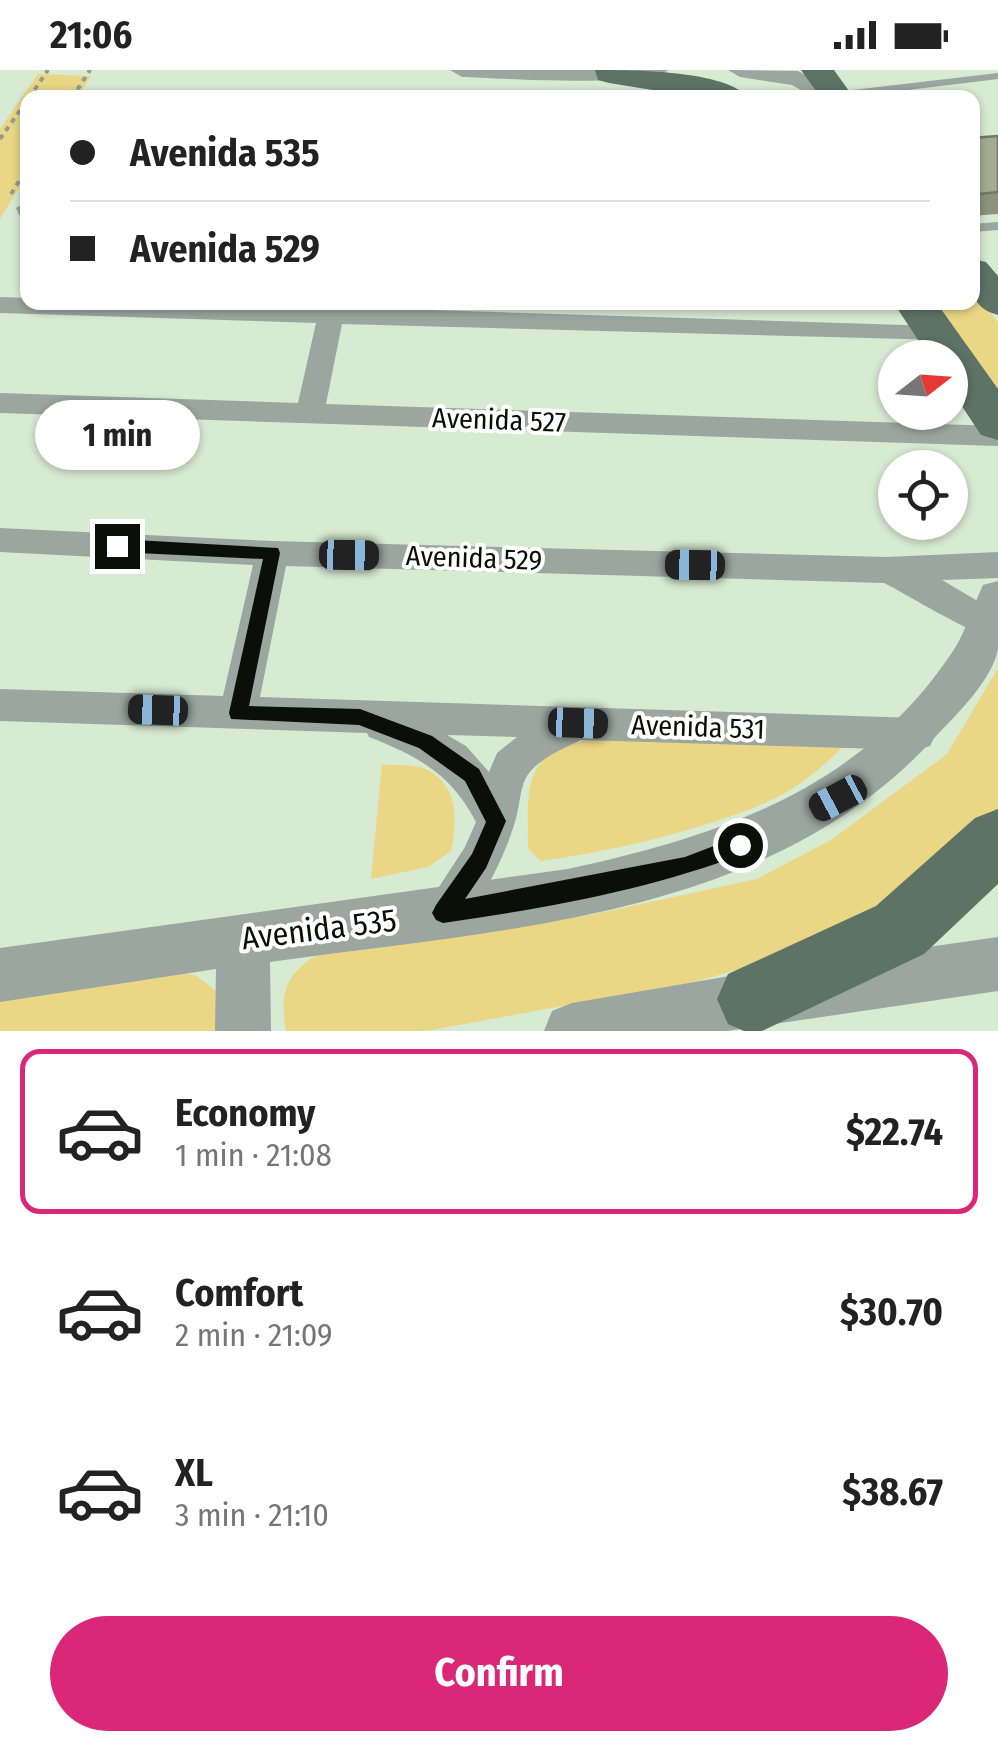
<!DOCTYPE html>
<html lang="en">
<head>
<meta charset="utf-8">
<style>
  body { margin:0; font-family:"Fira Sans Condensed",sans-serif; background:#f2f2f2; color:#222; height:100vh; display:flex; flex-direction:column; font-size:38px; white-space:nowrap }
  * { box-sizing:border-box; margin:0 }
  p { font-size:32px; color:#767676 }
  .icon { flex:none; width:55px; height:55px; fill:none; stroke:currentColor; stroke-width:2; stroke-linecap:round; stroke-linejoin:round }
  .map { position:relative; height:961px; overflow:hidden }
  .side { display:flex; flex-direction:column; background:#fff; flex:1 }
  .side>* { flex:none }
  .top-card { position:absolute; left:20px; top:20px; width:960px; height:220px; border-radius:20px; box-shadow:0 2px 8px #0004; display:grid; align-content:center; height:220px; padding:0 50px; background:#fff }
  .needle { width:65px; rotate:73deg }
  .buttons { position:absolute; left:878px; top:270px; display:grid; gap:20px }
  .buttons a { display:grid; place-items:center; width:90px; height:90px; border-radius:50%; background:#fff; box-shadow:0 2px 8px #0004; font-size:50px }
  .end { position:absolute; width:45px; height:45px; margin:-22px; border:12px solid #0a1008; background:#fff; box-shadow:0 0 0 5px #fff }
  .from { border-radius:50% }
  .bubble { position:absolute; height:70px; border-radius:35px; background:#fff; box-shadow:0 2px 8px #0004; font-size:32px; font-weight:700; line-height:70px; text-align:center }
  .car { position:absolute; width:30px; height:60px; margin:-30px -15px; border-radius:12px; box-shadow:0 0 8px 2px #0007; background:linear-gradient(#222 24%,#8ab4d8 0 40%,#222 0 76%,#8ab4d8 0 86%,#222 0) }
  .top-card b { display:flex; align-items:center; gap:35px; height:95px; font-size:38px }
  .top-card b+b { border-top:2px solid #e0e0e0 }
  .top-card i { width:25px; height:25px; background:#222 }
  ul { padding:18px 0 0; list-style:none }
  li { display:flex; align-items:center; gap:30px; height:165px; margin:0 20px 15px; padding:0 30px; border:5px solid transparent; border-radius:20px }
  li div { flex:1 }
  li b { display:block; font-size:38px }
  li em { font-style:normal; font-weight:700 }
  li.current { border-color:#db2777 }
  li>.icon { width:90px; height:90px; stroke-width:1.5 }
  .cta { display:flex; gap:20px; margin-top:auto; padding:20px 50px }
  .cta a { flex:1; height:115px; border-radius:60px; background:#db2777; color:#fff; font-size:40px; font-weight:700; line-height:115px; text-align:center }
  .status { display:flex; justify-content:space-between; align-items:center; height:70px; padding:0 50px; background:#fff; direction:ltr }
  .status svg { height:28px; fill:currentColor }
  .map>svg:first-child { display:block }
</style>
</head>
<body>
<div class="status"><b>21:06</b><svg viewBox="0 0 49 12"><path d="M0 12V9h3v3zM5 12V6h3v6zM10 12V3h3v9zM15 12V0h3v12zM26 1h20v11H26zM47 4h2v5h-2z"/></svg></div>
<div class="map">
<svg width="998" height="961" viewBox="0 0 998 961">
  <rect width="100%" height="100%" fill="#d7ead2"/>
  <g fill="#e9d786">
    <polygon points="38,4 91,6 77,27 28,28 27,105 0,149 0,59"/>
    <polygon points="973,218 998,253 998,329 928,233 972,232"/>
    <path d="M998 598V741L932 805 784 887 694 912 426 961H286C280 925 284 905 317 885L590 845 757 809 831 770 947 684Z"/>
    <path d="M589 670 847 673C829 691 809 709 787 722 728 755 607 783 540 791L528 778C528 721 521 681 589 670Z"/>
    <path d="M382 694C394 696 412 694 423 698 459 713 458 750 451 781L428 797 371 809Z"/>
    <polygon points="168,900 195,905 215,920 219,949 215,961 0,961 0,926"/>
  </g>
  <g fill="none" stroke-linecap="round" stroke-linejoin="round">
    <g stroke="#8f9d8b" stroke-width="4" stroke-dasharray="5 5" stroke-linecap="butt">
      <polyline points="29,28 48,0"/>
      <polyline points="72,28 90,0"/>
      <polyline points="0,69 28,29"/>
      <polyline points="11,124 28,97"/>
    </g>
    <g fill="#9aa69f" fill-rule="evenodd">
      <polygon points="998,3 998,9 842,28 829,25 835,22"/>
      <polygon points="998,152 998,160 972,162 972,154"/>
    </g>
    <g fill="#9aa69f" fill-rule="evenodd">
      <polygon points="28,131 28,147 19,145 16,138"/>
      <polygon points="0,227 28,228 28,232 180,232 935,256 948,264 944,270 342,254 326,334 998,356 998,376 0,343 0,323 298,333 316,253 0,243"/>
      <path d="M0 458 272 471 887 487 998 482V508L942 510 998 543V567C983 572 905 523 884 513L286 496 260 627 917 648 930 652 936 664 930 676 917 680 581 670C564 678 541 688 529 703 520 714 520 735 516 748 507 783 476 850 443 864L428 858 422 843 465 777 476 752C451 704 418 686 369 667L367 663 0 651V619L223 626 253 495 0 482ZM447 665 517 667 497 683 489 702 466 676Z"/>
    </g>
    <g fill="#9aa69f" fill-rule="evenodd">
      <path d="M450 0H668C651 18 495 8 462 7Z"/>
      <polygon points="728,0 798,1 847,28 815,28 792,15 740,7"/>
      <path d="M998 511C998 532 998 558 998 579 992 610 958 643 937 665 771 850 500 859 270 892L271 961H215L216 899 0 932V878L568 799C723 765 863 719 955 578 967 558 973 536 983 515Z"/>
      <polygon points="998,867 998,921 727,961 544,961 552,941 572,933 753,902"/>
    </g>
    <g fill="#5d7366" fill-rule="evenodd">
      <path d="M595 0C630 0 727 0 748 28H702L609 13 598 10Z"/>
      <polygon points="801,0 834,0 854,28 821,28"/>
      <path d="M972 189 986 192 998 206V245C968 237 972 216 972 189Z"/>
      <polygon points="893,232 936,232 998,319 998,370 981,365 950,318 950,288 930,288"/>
      <polygon points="998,739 998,814 924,884 762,961 744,961 728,954 717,929 728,904 876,836 975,748"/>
    </g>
  </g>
  <polygon fill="#8d937c" points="998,66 998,144 972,146 972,68"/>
  <polygon fill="#a4ab90" stroke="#737865" stroke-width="2.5" points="998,66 998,122 979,124 972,115 972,68"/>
  <path fill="#0a1008" d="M117 469 278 478 280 483 249 636 360 639 432 666 479 699 506 751 486 798 465 829 685 787 740 766 748 768V782C650 820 547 838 443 853L436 850 432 843 436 835 472 784 486 752 465 711 419 678 359 655 231 649 229 643 263 489 117 482 109 476Z"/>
  <g text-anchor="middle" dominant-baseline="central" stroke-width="8" stroke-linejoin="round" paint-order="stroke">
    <g font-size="28" fill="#0a1008" stroke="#fff">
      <text transform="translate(499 350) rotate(2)">Avenida 527</text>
      <text transform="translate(474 488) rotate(2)">Avenida 529</text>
      <text transform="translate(698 657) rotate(2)">Avenida 531</text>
    </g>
    <g font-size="32" fill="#0a1008" stroke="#fff">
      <text transform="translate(319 859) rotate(-7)">Avenida 535</text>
    </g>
  </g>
</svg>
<div class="buttons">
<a><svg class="needle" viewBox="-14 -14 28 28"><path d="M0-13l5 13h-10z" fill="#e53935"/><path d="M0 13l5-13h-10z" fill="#767676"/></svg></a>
<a><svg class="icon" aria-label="locate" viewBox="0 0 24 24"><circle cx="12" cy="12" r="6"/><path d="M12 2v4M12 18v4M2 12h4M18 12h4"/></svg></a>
</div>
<i class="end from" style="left:740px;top:775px"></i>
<i class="end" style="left:117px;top:476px"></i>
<div class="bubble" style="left:35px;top:330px;width:165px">1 min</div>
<i class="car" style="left:349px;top:485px;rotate:91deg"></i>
<i class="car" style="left:695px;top:495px;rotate:271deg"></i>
<i class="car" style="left:158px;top:640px;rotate:272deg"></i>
<i class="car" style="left:578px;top:653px;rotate:92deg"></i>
<i class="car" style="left:838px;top:728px;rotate:242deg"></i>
<div class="top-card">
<b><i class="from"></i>Avenida 535</b>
<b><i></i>Avenida 529</b>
</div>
</div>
<section class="side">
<ul>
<li class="current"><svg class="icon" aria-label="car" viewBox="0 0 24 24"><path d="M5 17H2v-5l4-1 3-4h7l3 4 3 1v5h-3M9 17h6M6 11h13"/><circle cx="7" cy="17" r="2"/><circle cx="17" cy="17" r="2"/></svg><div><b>Economy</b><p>1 min · 21:08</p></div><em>$22.74</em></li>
<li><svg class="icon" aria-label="car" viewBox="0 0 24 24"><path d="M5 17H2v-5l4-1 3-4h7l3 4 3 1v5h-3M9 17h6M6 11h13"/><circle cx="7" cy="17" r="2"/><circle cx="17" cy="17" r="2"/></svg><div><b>Comfort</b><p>2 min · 21:09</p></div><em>$30.70</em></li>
<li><svg class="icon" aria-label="car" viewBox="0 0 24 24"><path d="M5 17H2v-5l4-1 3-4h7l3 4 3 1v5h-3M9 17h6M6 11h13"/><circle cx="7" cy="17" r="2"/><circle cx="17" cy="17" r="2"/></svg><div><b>XL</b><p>3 min · 21:10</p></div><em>$38.67</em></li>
</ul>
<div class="cta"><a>Confirm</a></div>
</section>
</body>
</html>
